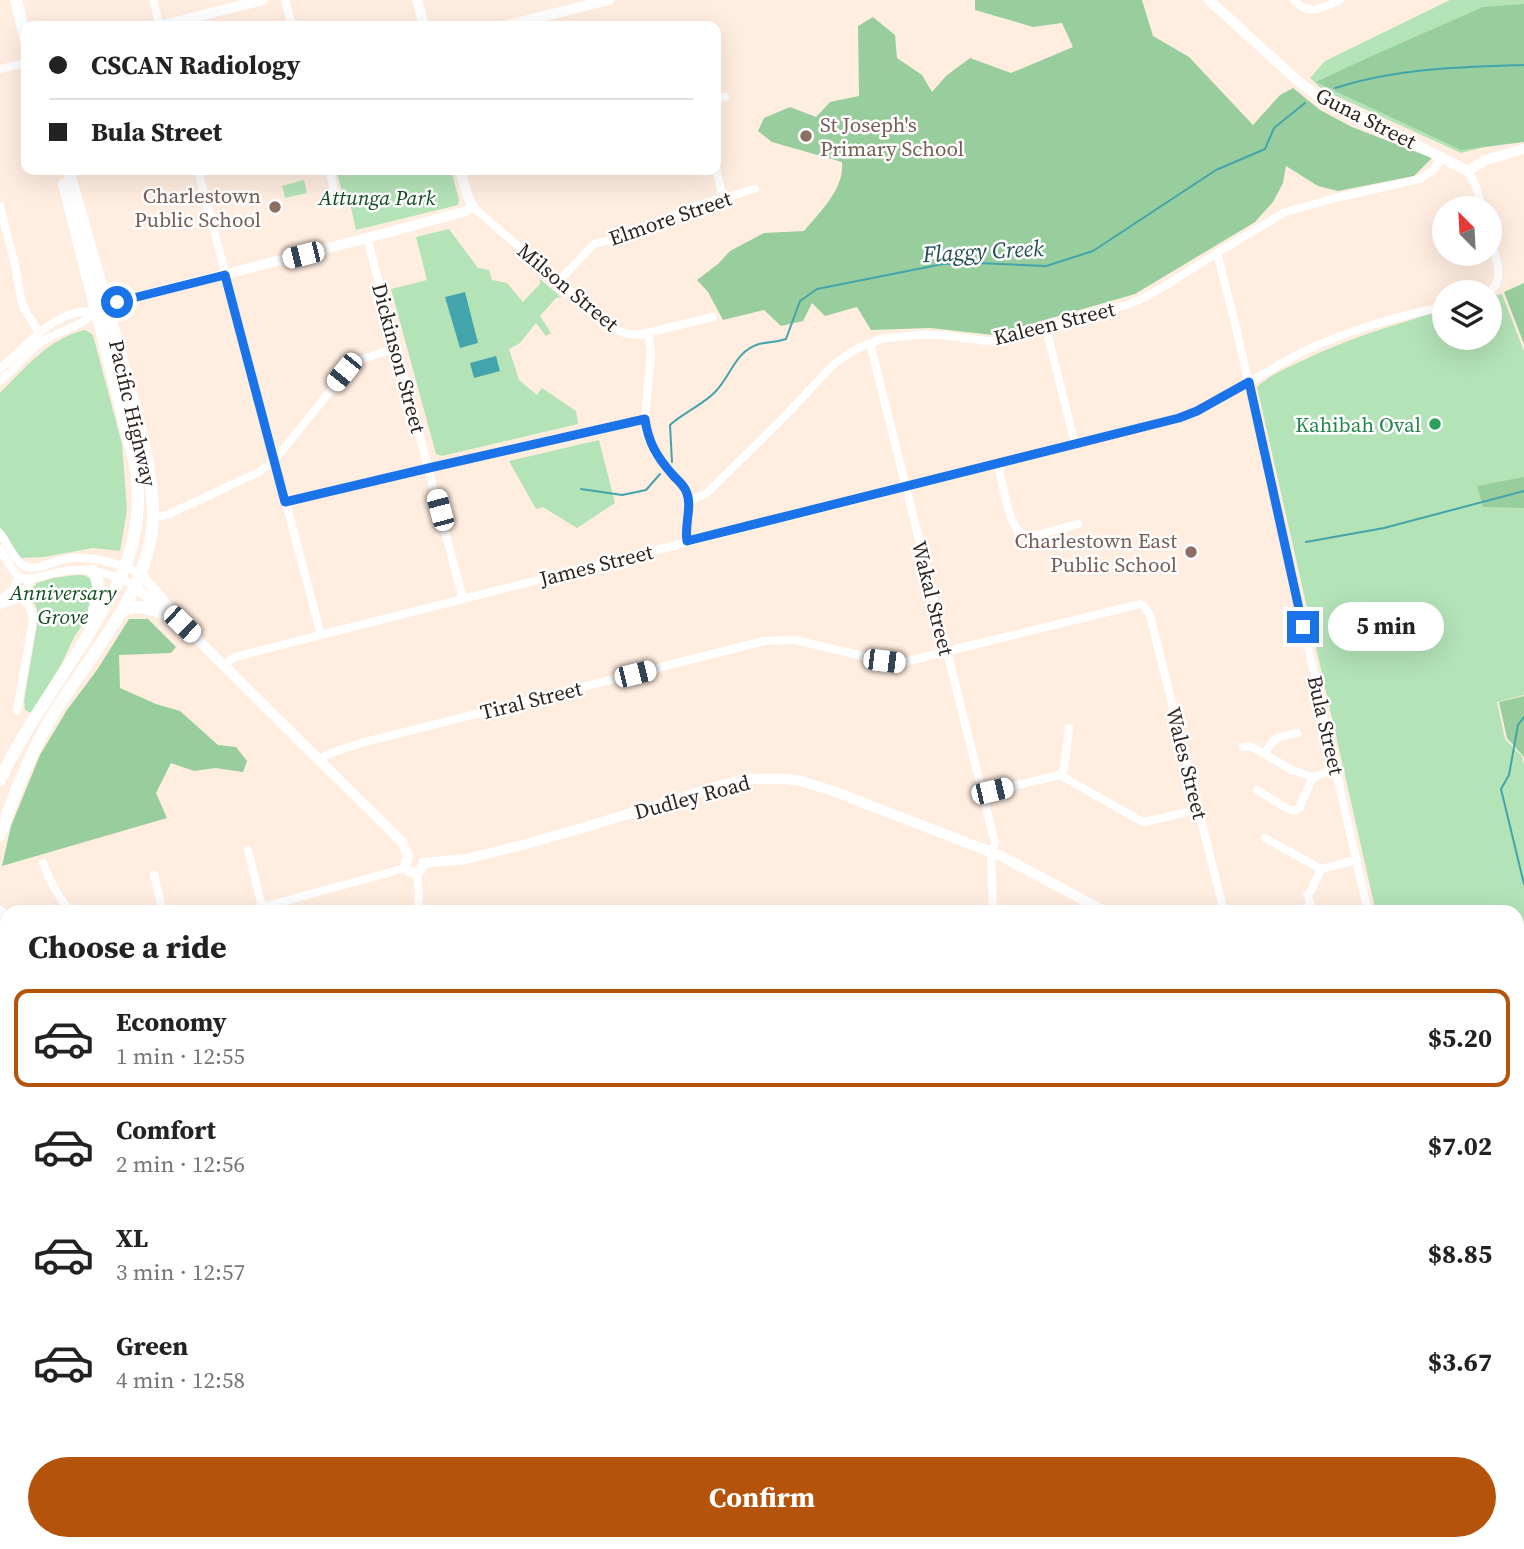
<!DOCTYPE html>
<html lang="en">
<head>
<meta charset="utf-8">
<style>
  body { margin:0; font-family:"Source Serif 4",serif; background:#f2f2f2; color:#222; height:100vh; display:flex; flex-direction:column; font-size:26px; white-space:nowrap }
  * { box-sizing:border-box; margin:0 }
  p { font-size:23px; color:#767676 }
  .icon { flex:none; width:38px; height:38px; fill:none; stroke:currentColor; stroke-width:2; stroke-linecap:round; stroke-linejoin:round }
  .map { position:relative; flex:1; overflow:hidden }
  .panel { position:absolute; left:0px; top:905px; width:1524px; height:646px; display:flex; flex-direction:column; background:#fff; border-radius:21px 21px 0 0; box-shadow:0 7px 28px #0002 }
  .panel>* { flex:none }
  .guide { position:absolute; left:21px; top:21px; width:700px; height:154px; border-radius:14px; box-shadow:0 7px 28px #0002; display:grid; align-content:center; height:154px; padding:0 28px; background:#fff }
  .needle { width:46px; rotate:336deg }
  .controls { position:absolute; left:1432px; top:196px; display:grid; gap:14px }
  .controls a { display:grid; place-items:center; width:70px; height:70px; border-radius:50%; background:#fff; box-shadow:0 7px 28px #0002; font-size:35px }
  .end { position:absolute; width:32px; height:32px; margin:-16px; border:9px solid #1a73e8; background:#fff; box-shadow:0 0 0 4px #fff }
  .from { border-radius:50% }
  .bubble { position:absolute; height:49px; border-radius:24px; background:#fff; box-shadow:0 7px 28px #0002; font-size:23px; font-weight:700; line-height:49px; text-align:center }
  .car { position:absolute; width:21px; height:42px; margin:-21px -10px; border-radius:9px; box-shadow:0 0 5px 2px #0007; background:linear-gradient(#fff 24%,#345 0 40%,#fff 0 76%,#345 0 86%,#fff 0) }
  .guide b { display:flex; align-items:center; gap:24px; height:66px; font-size:26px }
  .guide b+b { border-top:2px solid #e0e0e0 }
  .guide i { width:18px; height:18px; background:#222 }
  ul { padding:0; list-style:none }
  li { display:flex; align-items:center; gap:21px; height:98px; margin:0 14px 10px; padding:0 14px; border:4px solid transparent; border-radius:14px }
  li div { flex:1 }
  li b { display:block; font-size:26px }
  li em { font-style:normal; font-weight:700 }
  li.active { border-color:#b45309 }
  li>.icon { width:63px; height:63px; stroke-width:1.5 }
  h2 { padding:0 28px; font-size:32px; line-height:84px }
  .primary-button { display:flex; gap:14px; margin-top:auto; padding:14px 28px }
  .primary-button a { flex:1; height:80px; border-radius:42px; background:#b45309; color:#fff; font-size:28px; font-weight:700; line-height:80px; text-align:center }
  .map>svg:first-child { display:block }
</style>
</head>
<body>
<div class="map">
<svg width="1524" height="1549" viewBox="0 0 1524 1549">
  <rect width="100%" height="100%" fill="#ffede0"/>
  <g fill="#b4e3b8">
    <polygon points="1450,0 1524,0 1524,137 1461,153 1323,90 1310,78 1325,61"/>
    <polygon points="336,170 451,170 459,200 458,205 356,230 349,199 342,191"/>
    <polygon points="304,180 307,193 285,198 282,186"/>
    <polygon points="449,229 478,268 489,270 492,280 507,283 523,302 540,284 540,279 561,297 556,298 540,316 551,333 546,336 536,323 520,343 509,349 519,380 537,395 542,388 576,411 578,424 442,456 436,454 391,289 427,280 416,237"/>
    <path d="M1502 294 1524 351V695L1497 702 1505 739 1522 756 1524 764V1039L1517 1038V912H1376L1257 387C1271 374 1287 368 1304 360 1349 338 1396 324 1444 310V338H1489V297Z"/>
    <path d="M85 330 92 334 94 339 122 444 127 510 120 551 93 548 44 557 21 558 0 527V393C25 368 49 338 85 330Z"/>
    <polygon points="599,440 615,503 577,528 543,507 536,509 509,461"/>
    <path d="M76 575C86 575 90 576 95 585L87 618 74 637 61 665 31 713 25 710 24 701 38 619C38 617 37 609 36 607 31 594 25 598 37 583L53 578Z"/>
    <polygon points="7,1069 7,1179 0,1152 0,1071"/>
    <polygon points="7,1394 7,1544 171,1544 149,1549 0,1549 0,1396"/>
  </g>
  <g fill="#98ce9d">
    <path d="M975 0H1142L1153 36 1189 57 1253 125 1280 95 1293 88 1320 110 1352 127 1432 158 1414 176 1338 191 1318 186 1286 166 1283 183 1273 202 1255 222 1135 294 993 335 930 328 871 330 857 307 825 316 812 303 803 321 781 326 764 310 723 320 708 292 697 280 718 264 730 251 764 233 804 231C820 212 845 188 842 162L772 142 758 131 764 118 790 107 816 117 830 102 859 96 858 26 873 17 895 35 897 58 922 75 932 92 946 76 970 58 1011 73 1073 47 1062 23 1033 27 975 10Z"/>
    <polygon points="1524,4 1524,142 1461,150 1316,82 1374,55 1483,7"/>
    <polygon points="1524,283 1524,344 1504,292"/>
    <polygon points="1524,477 1524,508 1483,507 1477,486"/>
    <polygon points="129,619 148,619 176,647 171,653 119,655 120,688 156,704 180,711 218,745 236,747 247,761 243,772 215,768 194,771 171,763 156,793 167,818 2,866 11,826 40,755 67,710 97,670"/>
    <polygon points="1524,696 1524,757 1507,738 1499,702"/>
    <polygon points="1517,1137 1524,1140 1524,1371 1521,1377 1524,1383 1524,1549 1511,1549 1503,1544 1517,1544"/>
    <polygon points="7,1502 7,1544 55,1544 49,1549 6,1549 2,1543 6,1530 0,1510 6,1508"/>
    <polygon points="77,1544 138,1544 116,1549 82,1549 82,1547"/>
    <polygon points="481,1544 525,1544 526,1549 481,1549"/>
    <polygon points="1239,1544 1271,1544 1270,1549 1232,1549"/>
    <polygon points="1336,1544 1490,1544 1491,1549 1377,1549 1376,1547 1338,1549"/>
  </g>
  <g fill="#44a4ab">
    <polygon points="465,292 478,343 460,348 445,297"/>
    <polygon points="496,356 500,371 474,378 470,363"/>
  </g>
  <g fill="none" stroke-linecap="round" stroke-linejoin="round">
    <g stroke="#44a4ab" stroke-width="2">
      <path d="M1335 88C1396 68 1461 67 1524 65"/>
      <path d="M672 462 670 425C683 413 704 404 715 392 731 376 735 351 759 344 767 342 777 342 786 339L800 301 817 289 943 264 978 263 1046 266 1093 251 1216 170 1265 149 1274 128 1305 103"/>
      <polyline points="581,489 622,495 646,490 660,474"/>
      <polyline points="1306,542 1384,528 1524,491"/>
      <polyline points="1524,717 1518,725 1509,775 1501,789 1524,884"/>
      <polyline points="1517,1226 1524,1222"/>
      <polyline points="809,1544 821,1549"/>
      <polyline points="1462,1544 1463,1549"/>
    </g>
    <g stroke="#fff" stroke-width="8">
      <polyline points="153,0 160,26"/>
      <polyline points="285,0 292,26"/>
      <path d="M1294 0C1309 17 1322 8 1340 0"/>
      <polyline points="0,69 26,63"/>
      <polyline points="716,99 725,97"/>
      <polyline points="716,168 723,198"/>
      <polyline points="198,170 321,635"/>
      <polyline points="329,170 338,205"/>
      <polyline points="1468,171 1476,186 1482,208"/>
      <polyline points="0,206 15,265 21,299 26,312 39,332 37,345"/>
      <polyline points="473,207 612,327 624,333 638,335 713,317"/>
      <path d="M1489 234C1494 254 1507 278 1489 293"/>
      <polyline points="367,238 463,599"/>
      <polyline points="1217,253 1235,323 1368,912"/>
      <polyline points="559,281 594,244 653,228 685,209 755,189"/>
      <polyline points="1046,328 1075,444"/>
      <polyline points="648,333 651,353 645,419 646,433 654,452 683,485 688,495 689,501 686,525 687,541"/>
      <polyline points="870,343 995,843 991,852 993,912"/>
      <path d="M0 369C28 345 55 308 96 311"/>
      <path d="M0 381C14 370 25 354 40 343 58 330 81 328 96 311"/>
      <path d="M998 463C1002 480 1008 526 1022 534 1026 537 1029 536 1033 536L1078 524"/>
      <polyline points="689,501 707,493 783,418 835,363 858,348 881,339 916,335 942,335 986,341 1000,340 1130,304 1147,296 1173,281 1217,253 1285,212 1335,198 1420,179 1434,169 1442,157"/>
      <polyline points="285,502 422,469 645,419"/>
      <polyline points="153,517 167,515 259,472 274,461 351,365 357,361 396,348"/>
      <path d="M0 533C7 542 13 558 22 565 35 573 52 561 65 559 90 554 118 564 140 573"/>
      <path d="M0 549 12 569 21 578C33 580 43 576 54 573 83 566 109 571 135 586"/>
      <polyline points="0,600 14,589 18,577"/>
      <path d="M0 605C19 599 23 597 31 579"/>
      <path d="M224 665 235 657 321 635 1179 418C1220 404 1258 375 1297 355 1343 331 1394 318 1444 306"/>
      <polyline points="17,711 33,620 31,610 21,596"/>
      <polyline points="1243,747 1250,746 1292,770 1312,777 1314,777 1335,769"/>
      <path d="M1264 754C1275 736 1277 737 1297 733"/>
      <polyline points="319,760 328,754 361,743 764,641 795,640 884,661 900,663 1140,604 1144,606 1150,615 1224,912"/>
      <polyline points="1060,775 1064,769 1069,728"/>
      <polyline points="1257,790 1288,809 1295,811 1299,808 1313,777"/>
      <polyline points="983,793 1060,775 1139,820 1145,822 1199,809"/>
      <polyline points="1265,838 1321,869 1357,860"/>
      <polyline points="248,850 262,907"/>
      <path d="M43 863C50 882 58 897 71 912"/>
      <polyline points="417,873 419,893 418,912"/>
      <polyline points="154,875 163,912"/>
      <polyline points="244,912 406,868"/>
      <polyline points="1303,912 1311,904 1307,895 1311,891 1321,869"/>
      <polyline points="0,1351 7,1378"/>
      <polyline points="539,1544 541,1549"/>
      <polyline points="1087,1544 1093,1549"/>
      <polyline points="405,1549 425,1544"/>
      <polyline points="651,1549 661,1544"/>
      <polyline points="1115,1549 1119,1544"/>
    </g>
    <g stroke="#fff" stroke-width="10">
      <polyline points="417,0 424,26"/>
      <polyline points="1209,0 1299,82 1318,96 1468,171 1485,160 1524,149"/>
      <polyline points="159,26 263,0"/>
      <polyline points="504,26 609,0"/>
      <polyline points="103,308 117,302 375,236 466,211 473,207 468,197 460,170"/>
      <polyline points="140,573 178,618"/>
      <polyline points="135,586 166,614 182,624 402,842 408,856"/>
      <path d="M408 856 405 865C407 872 413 875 420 871L424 863"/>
      <polyline points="424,863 466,859 515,847 579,829 726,784 749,779 786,779 801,781 833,791 1001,856 1106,912"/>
      <polyline points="1517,1051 1524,1052"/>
    </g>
    <g stroke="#fff" stroke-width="12">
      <polyline points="16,0 26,41"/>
      <path d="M121 613C135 601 150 610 166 614"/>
      <path d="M92 618C96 601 103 587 93 571"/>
      <path d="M0 780C26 725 63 677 94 625 108 600 124 576 131 548 139 520 140 492 135 464L64 184"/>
      <path d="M0 835C15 792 32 748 56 710 83 667 121 621 140 575 147 556 154 534 153 513 152 467 139 423 127 379 108 309 88 239 68 170"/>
      <polyline points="0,912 7,930"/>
      <polyline points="0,946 7,955"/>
      <polyline points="324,1544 324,1549"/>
      <polyline points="339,1544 339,1549"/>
    </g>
  </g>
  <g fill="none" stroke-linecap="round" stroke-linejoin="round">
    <path stroke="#1a73e8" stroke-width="9" d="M117 302 225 275 285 502 433 467 645 419C648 442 657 457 672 474 677 480 683 484 686 491 693 505 684 525 687 541L1179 418 1197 411 1249 382 1303 627"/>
  </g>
  <g fill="#8d6e63" stroke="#fff" stroke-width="2.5">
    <circle cx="806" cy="136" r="7"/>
    <circle cx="275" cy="207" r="7"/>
    <circle cx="1191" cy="552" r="7"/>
  </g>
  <circle fill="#2e9e5b" stroke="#fff" stroke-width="2.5" cx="1435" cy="424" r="7"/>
  <g text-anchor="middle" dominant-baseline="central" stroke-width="5" stroke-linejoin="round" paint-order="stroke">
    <g font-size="21" fill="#2d241f" stroke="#fff">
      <text transform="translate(1366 118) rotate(27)">Guna Street</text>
      <text transform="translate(670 218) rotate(-19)">Elmore Street</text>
      <text transform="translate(568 287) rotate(40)">Milson Street</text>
      <text transform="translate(1054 323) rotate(-14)">Kaleen Street</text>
      <text transform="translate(399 358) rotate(75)">Dickinson Street</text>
      <text transform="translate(133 413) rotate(77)">Pacific Highway</text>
      <text transform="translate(596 565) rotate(-14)">James Street</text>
      <text transform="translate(933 598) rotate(76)">Wakal Street</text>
      <text transform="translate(531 700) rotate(-14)">Tiral Street</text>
      <text transform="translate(1326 725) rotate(77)">Bula Street</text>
      <text transform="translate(1187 763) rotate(76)">Wales Street</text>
      <text transform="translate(692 797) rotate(-15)">Dudley Road</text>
    </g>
    <g font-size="21" fill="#785e54" stroke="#fff" text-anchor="end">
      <text x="820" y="124" text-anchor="start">St Joseph's<tspan x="820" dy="24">Primary School</tspan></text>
      <text x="261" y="195">Charlestown<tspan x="261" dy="24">Public School</tspan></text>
      <text x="1177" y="540">Charlestown East<tspan x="1177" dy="24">Public School</tspan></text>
    </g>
    <g font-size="21" font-style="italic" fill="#124d1f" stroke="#fff">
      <text x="377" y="197">Attunga Park</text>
      <text x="63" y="592">Anniversary<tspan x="63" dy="24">Grove</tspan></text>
    </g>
    <g font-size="21" fill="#27864d" stroke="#fff" text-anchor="end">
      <text x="1421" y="424">Kahibah Oval</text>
    </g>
    <g font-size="23" font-style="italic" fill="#234e51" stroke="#fff">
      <text transform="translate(983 251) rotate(-3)">Flaggy Creek</text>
    </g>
  </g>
</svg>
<div class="controls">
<a><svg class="needle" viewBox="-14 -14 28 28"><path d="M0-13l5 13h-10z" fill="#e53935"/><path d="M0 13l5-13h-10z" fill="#767676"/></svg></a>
<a><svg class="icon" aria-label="layers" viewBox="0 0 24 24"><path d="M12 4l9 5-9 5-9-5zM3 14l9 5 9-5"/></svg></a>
</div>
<i class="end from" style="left:117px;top:302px"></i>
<i class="end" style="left:1303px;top:627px"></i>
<div class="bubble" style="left:1328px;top:602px;width:116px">5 min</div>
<i class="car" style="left:303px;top:255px;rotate:256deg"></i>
<i class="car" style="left:344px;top:372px;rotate:219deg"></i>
<i class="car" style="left:440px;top:510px;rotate:345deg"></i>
<i class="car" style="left:182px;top:624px;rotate:134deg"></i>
<i class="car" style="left:884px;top:661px;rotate:97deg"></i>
<i class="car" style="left:635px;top:674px;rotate:76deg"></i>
<i class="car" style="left:992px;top:791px;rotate:77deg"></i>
<div class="guide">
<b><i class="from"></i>CSCAN Radiology</b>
<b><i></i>Bula Street</b>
</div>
<section class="panel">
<h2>Choose a ride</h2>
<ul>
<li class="active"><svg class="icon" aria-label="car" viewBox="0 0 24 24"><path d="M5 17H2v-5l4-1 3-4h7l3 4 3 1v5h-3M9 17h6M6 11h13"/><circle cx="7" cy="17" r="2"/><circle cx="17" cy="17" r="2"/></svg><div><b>Economy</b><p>1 min · 12:55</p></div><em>$5.20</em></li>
<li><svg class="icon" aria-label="car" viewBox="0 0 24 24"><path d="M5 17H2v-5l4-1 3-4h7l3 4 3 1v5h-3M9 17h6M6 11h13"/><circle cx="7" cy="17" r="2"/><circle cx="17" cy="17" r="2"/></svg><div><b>Comfort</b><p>2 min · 12:56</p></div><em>$7.02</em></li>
<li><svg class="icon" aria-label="car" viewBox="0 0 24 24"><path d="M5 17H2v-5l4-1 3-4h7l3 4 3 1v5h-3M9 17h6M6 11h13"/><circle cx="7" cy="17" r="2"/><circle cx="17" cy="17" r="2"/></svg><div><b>XL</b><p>3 min · 12:57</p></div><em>$8.85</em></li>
<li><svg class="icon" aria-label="car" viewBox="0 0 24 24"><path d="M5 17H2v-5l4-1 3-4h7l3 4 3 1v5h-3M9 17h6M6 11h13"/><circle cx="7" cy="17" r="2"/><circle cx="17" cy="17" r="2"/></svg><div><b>Green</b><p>4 min · 12:58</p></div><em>$3.67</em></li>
</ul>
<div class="primary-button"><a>Confirm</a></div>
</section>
</div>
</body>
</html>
